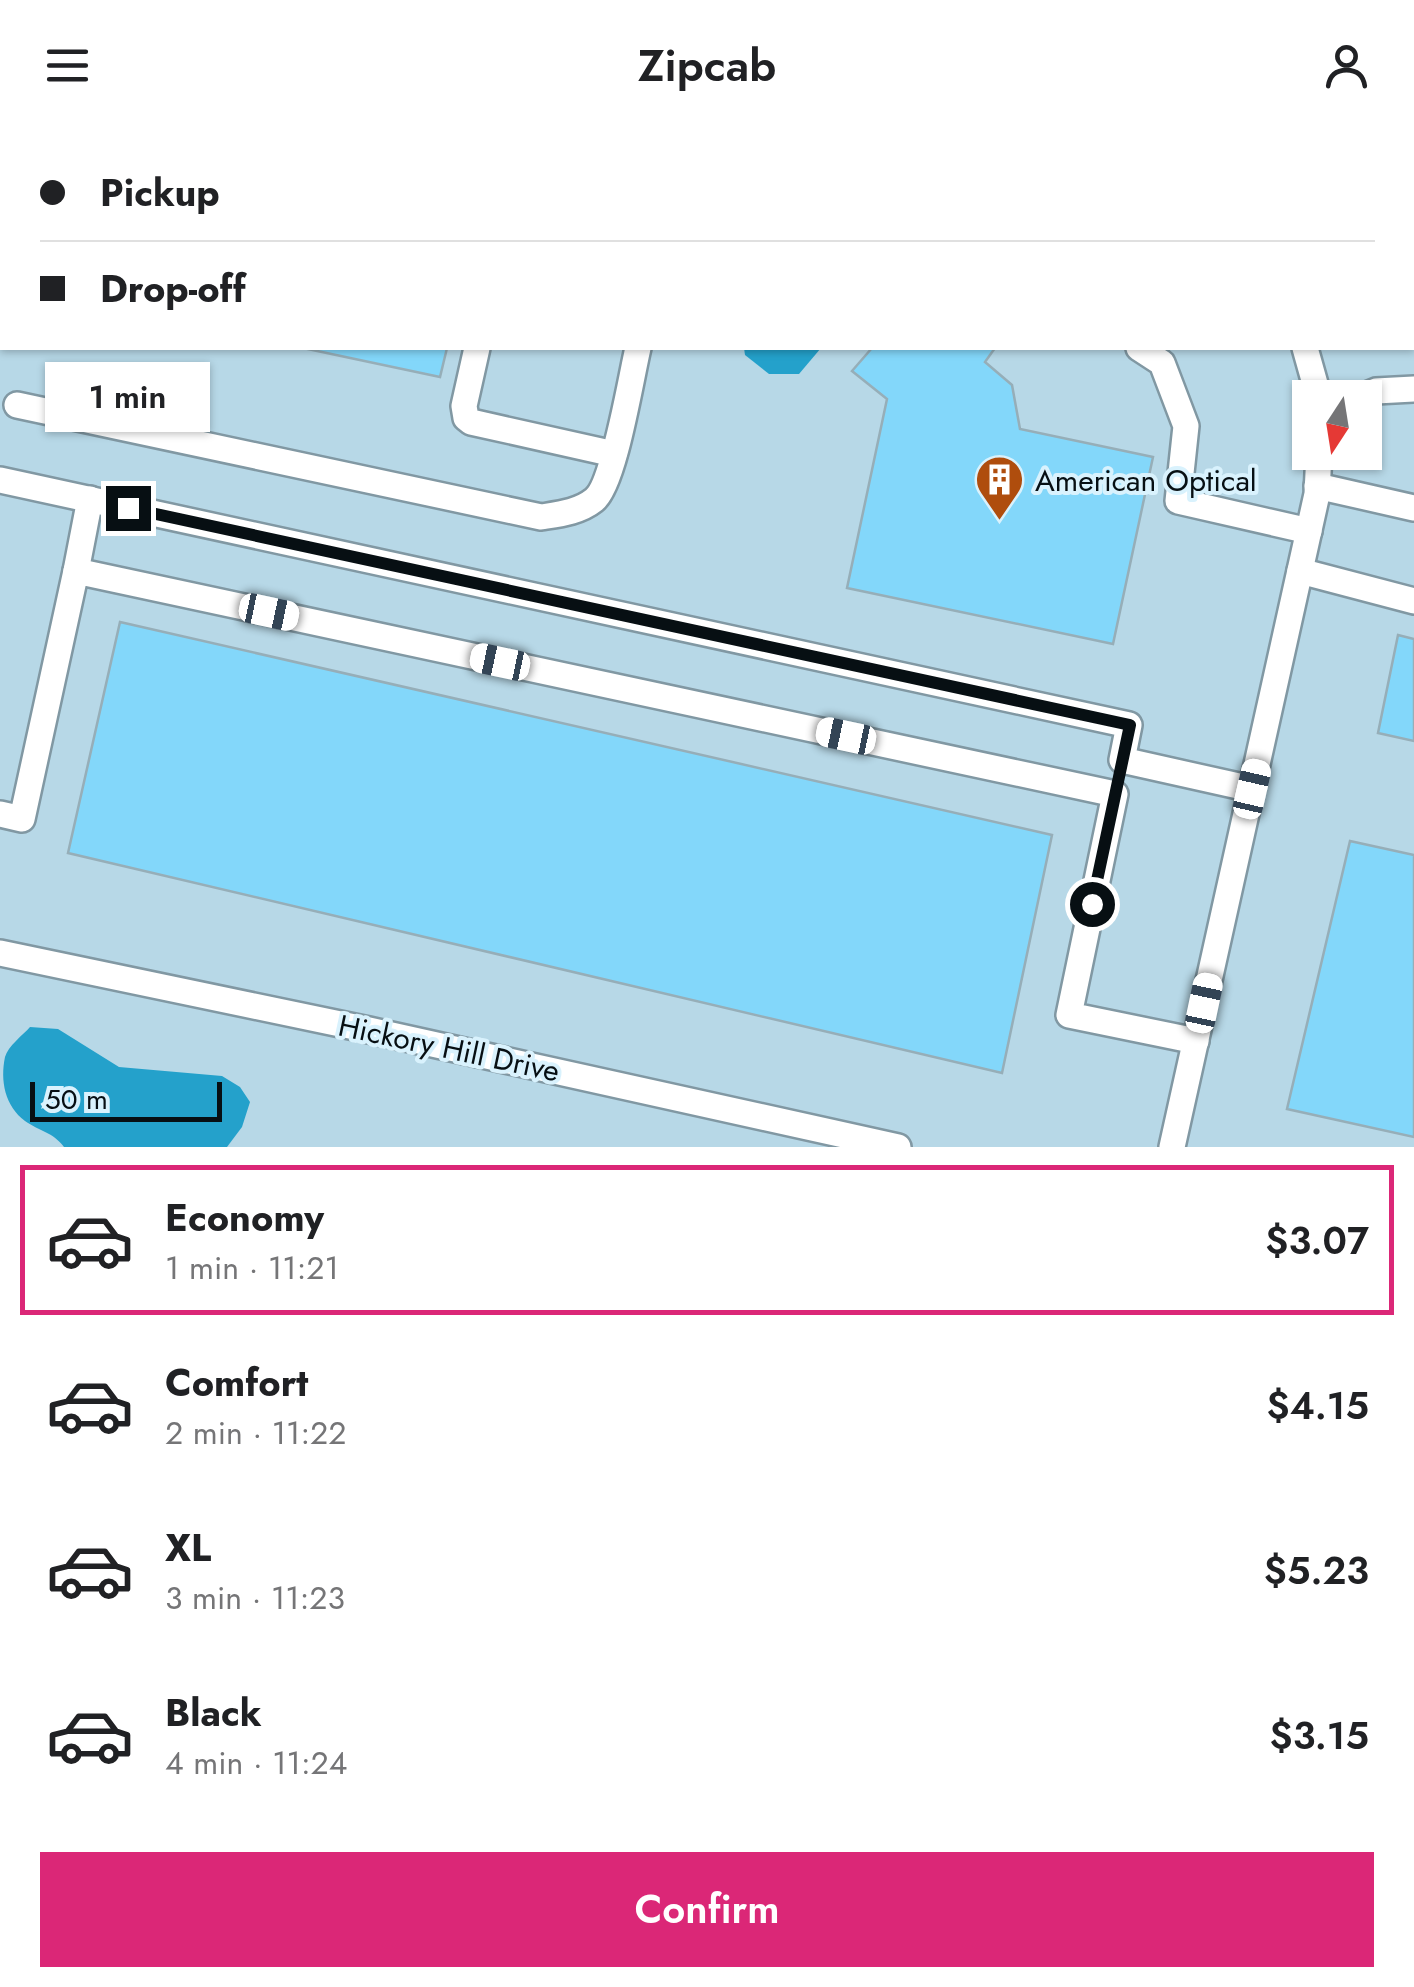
<!DOCTYPE html>
<html lang="en">
<head>
<meta charset="utf-8">
<style>
  body { margin:0; font-family:Jost,sans-serif; background:#f6f6f6; color:#202124; height:100vh; display:flex; flex-direction:column; font-size:38px; white-space:nowrap }
  * { box-sizing:border-box; margin:0 }
  p { font-size:32px; color:#757577 }
  .icon { flex:none; width:55px; height:55px; fill:none; stroke:currentColor; stroke-width:2; stroke-linecap:round; stroke-linejoin:round }
  .map { position:relative; height:1017px; overflow:hidden }
  .sheet { display:flex; flex-direction:column; background:#fff; flex:1 }
  .sheet>* { flex:none }
  .guide { position:absolute; left:0px; top:0px; width:1415px; height:220px; box-shadow:0 2px 8px #0004; display:grid; align-content:center; height:220px; padding:0 40px; background:#fff }
  .needle { width:65px; rotate:192deg }
  .buttons { position:absolute; left:1292px; top:250px; display:grid; gap:20px }
  .buttons a { display:grid; place-items:center; width:90px; height:90px; border-radius:0px; background:#fff; box-shadow:0 2px 8px #0004; font-size:50px }
  .scale { position:absolute; left:30px; bottom:25px; width:192px; box-sizing:border-box; padding-left:10px; border:5px solid #070f13; border-top:0; font-size:28px; line-height:35px; white-space:nowrap; color:#070f13; -webkit-text-stroke:8px #d9f2fd; paint-order:stroke }
  .end { position:absolute; width:45px; height:45px; margin:-22px; border:12px solid #070f13; background:#fff; box-shadow:0 0 0 5px #fff }
  .from { border-radius:50% }
  .bubble { position:absolute; height:70px; border-radius:0px; background:#fff; box-shadow:0 2px 8px #0004; font-size:32px; font-weight:600; line-height:70px; text-align:center }
  .car { position:absolute; width:30px; height:60px; margin:-30px -15px; border-radius:12px; box-shadow:0 0 8px 2px #0007; background:linear-gradient(#fff 24%,#345 0 40%,#fff 0 76%,#345 0 86%,#fff 0) }
  .guide b { display:flex; align-items:center; gap:35px; height:95px; font-size:38px }
  .guide b+b { border-top:2px solid #e0e0e0 }
  .guide i { width:25px; height:25px; background:#202124 }
  ul { padding:18px 0 0; list-style:none }
  li { display:flex; align-items:center; gap:30px; height:150px; margin:0 20px 15px; padding:0 20px; border:5px solid transparent; border-radius:0px }
  li div { flex:1 }
  li b { display:block; font-size:38px }
  li em { font-style:normal; font-weight:600 }
  li.active { border-color:#db2777 }
  li>.icon { width:90px; height:90px; stroke-width:1.5 }
  .primary-button { display:flex; gap:20px; margin-top:auto; padding:20px 40px }
  .primary-button a { flex:1; height:115px; border-radius:0px; background:#db2777; color:#fff; font-size:40px; font-weight:600; line-height:115px; text-align:center }
  header { display:flex; justify-content:space-between; align-items:center; height:130px; padding:0 40px; background:#fff; font-size:45px; font-weight:600 }
  .map>svg:first-child { display:block }
</style>
</head>
<body>
<header><svg class="icon" aria-label="menu" viewBox="0 0 24 24"><path d="M4 6h16M4 12h16M4 18h16"/></svg>Zipcab<svg class="icon" aria-label="person" viewBox="0 0 24 24"><circle cx="12" cy="8" r="4"/><path d="M4 21q1-7 8-7t8 7"/></svg></header>
<div class="map">
<svg width="1414" height="1017" viewBox="0 0 1414 1017">
  <rect width="100%" height="100%" fill="#cce5f0"/>
  <path fill="#b7d8e7" fill-rule="evenodd" d="M0 0H1414V1017H0ZM2 2H1412V218H2ZM1310 268H1365V322H1310Z"/>
  <g fill="#24a1cb">
    <polygon points="777,0 944,0 952,2 779,2"/>
    <polygon points="744,218 821,218 799,244 769,244 745,225"/>
    <path d="M30 897 58 899 119 937 222 946 240 957 250 972 242 997 227 1017H64C53 1002 39 1001 25 991 5 976 0 951 5 927 8 916 23 905 30 897Z"/>
  </g>
  <g fill="#83d7fa" stroke="#96aeb8" stroke-width="2.5">
    <polygon points="0,0 495,0 2,2 2,152"/>
    <polygon points="303,218 447,218 440,247"/>
    <polygon points="872,218 995,218 985,232 1012,255 1020,299 1153,327 1113,514 847,458 887,269 852,241"/>
    <polygon points="120,492 1052,705 1002,943 68,723"/>
    <polygon points="1398,505 1414,509 1414,611 1378,603"/>
    <polygon points="1350,711 1414,725 1414,1007 1287,979"/>
  </g>
  <g fill="none" stroke-linecap="round" stroke-linejoin="round">
    <defs>
      <g id="minor">
        <polyline points="663,0 665,2"/>
        <polyline points="1068,0 1072,2"/>
        <polyline points="523,2 524,0"/>
        <polyline points="477,218 464,276 466,288 471,292 614,324"/>
        <polyline points="1139,218 1162,233 1186,296 1178,371 1309,401"/>
        <polyline points="1305,218 1319,268"/>
        <polyline points="1359,268 1376,261 1414,259"/>
        <path d="M17 275 541 387C560 384 579 382 594 370 614 355 631 247 638 218"/>
        <polyline points="0,350 1129,595 1122,630 1252,659"/>
        <polyline points="1317,356 1414,378"/>
        <polyline points="76,441 90,369"/>
        <polyline points="1300,441 1414,471"/>
        <polyline points="0,684 22,689 76,441 1115,664 1069,885 1196,911"/>
        <polyline points="0,823 369,900 898,1017"/>
        <polyline points="1172,1017 1317,364 1319,322"/>
      </g>
    </defs>
    <use href="#minor" stroke="#8198a3" stroke-width="30"/>
    <use href="#minor" stroke="#fff" stroke-width="25"/>
  </g>
  <g fill="none" stroke-linecap="round" stroke-linejoin="round">
    <polyline stroke="#070f13" stroke-width="12" points="128,378 1130,595 1092,774"/>
  </g>
  <defs>
    <symbol id="building-pin" viewBox="-11 -11 22 30"><path d="M0 17L-7.5 6A9.5 9.5 0 1 1 7.5 6Z" fill="#af4d0d" stroke="#d9f2fd"/><path d="M-4-6H4V6H1V3H-1V6H-4ZM-2.5-4.3h1.7v1.8h-1.7ZM.8-4.3h1.7v1.8H.8ZM-2.5-1h1.7V.8h-1.7ZM.8-1h1.7V.8H.8Z" fill="#fff"/></symbol>
  </defs>
  <g fill-rule="evenodd">
    <use href="#building-pin" x="972" y="322" width="55" height="75"/>
  </g>
  <g text-anchor="middle" dominant-baseline="central" stroke-width="8" stroke-linejoin="round" paint-order="stroke">
    <g font-size="30" fill="#070f13" stroke="#d9f2fd" text-anchor="start">
      <text x="1035" y="350">American Optical</text>
    </g>
    <g font-size="30" fill="#070f13" stroke="#d9f2fd">
      <text transform="translate(449 918) rotate(12)">Hickory Hill Drive</text>
    </g>
  </g>
</svg>
<div class="buttons">
<a><svg class="needle" viewBox="-14 -14 28 28"><path d="M0-13l5 13h-10z" fill="#e53935"/><path d="M0 13l5-13h-10z" fill="#757577"/></svg></a>
</div>
<div class="scale">50 m</div>
<i class="end from" style="left:1092px;top:774px"></i>
<i class="end" style="left:128px;top:378px"></i>
<div class="bubble" style="left:45px;top:232px;width:165px">1 min</div>
<i class="car" style="left:269px;top:482px;rotate:102deg"></i>
<i class="car" style="left:500px;top:532px;rotate:282deg"></i>
<i class="car" style="left:846px;top:606px;rotate:282deg"></i>
<i class="car" style="left:1252px;top:659px;rotate:13deg"></i>
<i class="car" style="left:1204px;top:873px;rotate:12deg"></i>
<div class="guide">
<b><i class="from"></i>Pickup</b>
<b><i></i>Drop-off</b>
</div>
</div>
<section class="sheet">
<ul>
<li class="active"><svg class="icon" aria-label="car" viewBox="0 0 24 24"><path d="M5 17H2v-5l4-1 3-4h7l3 4 3 1v5h-3M9 17h6M6 11h13"/><circle cx="7" cy="17" r="2"/><circle cx="17" cy="17" r="2"/></svg><div><b>Economy</b><p>1 min · 11:21</p></div><em>$3.07</em></li>
<li><svg class="icon" aria-label="car" viewBox="0 0 24 24"><path d="M5 17H2v-5l4-1 3-4h7l3 4 3 1v5h-3M9 17h6M6 11h13"/><circle cx="7" cy="17" r="2"/><circle cx="17" cy="17" r="2"/></svg><div><b>Comfort</b><p>2 min · 11:22</p></div><em>$4.15</em></li>
<li><svg class="icon" aria-label="car" viewBox="0 0 24 24"><path d="M5 17H2v-5l4-1 3-4h7l3 4 3 1v5h-3M9 17h6M6 11h13"/><circle cx="7" cy="17" r="2"/><circle cx="17" cy="17" r="2"/></svg><div><b>XL</b><p>3 min · 11:23</p></div><em>$5.23</em></li>
<li><svg class="icon" aria-label="car" viewBox="0 0 24 24"><path d="M5 17H2v-5l4-1 3-4h7l3 4 3 1v5h-3M9 17h6M6 11h13"/><circle cx="7" cy="17" r="2"/><circle cx="17" cy="17" r="2"/></svg><div><b>Black</b><p>4 min · 11:24</p></div><em>$3.15</em></li>
</ul>
<div class="primary-button"><a>Confirm</a></div>
</section>
</body>
</html>
